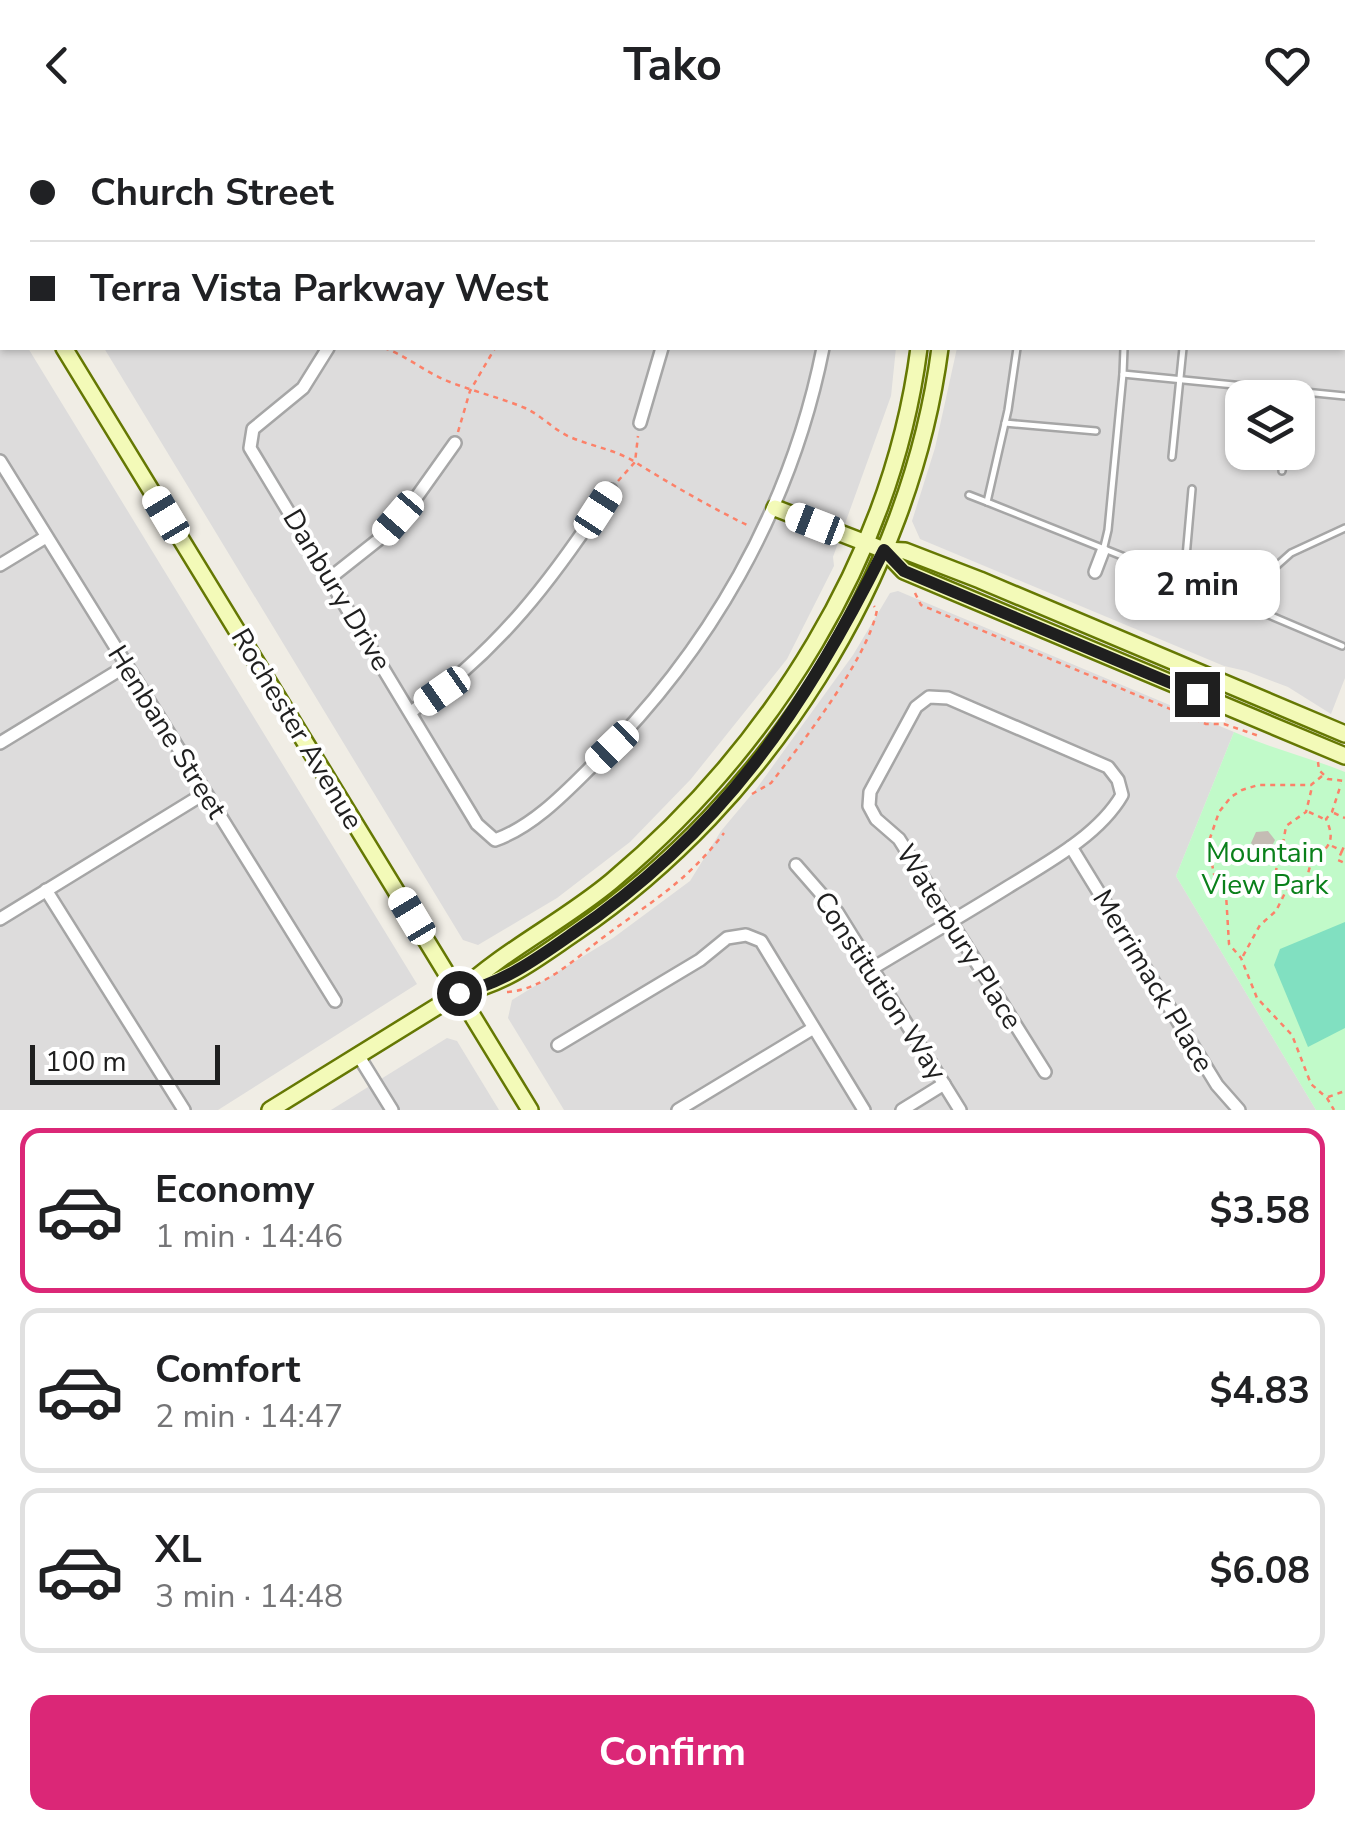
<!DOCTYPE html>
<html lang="en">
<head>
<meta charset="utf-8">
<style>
  body { margin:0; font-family:"Nunito Sans",sans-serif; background:#f6f6f6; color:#202124; height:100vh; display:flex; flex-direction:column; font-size:38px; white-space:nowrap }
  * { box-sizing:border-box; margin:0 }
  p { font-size:32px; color:#757577 }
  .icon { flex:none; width:55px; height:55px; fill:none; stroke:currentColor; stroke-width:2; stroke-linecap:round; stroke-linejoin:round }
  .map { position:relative; height:980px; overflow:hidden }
  .side { display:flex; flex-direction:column; background:#fff; flex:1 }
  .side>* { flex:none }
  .hud { position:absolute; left:0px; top:0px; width:1345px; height:220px; box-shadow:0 2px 8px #0004; display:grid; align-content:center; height:220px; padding:0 30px; background:#fff }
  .fabs { position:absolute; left:1225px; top:250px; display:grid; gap:20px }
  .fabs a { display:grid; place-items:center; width:90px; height:90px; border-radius:20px; background:#fff; box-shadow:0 2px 8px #0004; font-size:50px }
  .scale { position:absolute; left:30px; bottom:25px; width:190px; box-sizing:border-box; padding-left:10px; border:5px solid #1f1f1f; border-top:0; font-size:28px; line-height:35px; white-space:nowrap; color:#1f1f1f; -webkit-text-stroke:8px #fff; paint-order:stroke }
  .end { position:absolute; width:45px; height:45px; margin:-22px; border:12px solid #1f1f1f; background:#fff; box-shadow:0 0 0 5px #fff }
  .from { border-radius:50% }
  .bubble { position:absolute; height:70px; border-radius:20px; background:#fff; box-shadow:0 2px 8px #0004; font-size:32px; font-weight:700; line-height:70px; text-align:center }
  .car { position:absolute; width:30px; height:60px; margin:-30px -15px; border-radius:12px; box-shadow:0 0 8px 2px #0007; background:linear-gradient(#fff 24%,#345 0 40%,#fff 0 76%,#345 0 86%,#fff 0) }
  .hud b { display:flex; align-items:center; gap:35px; height:95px; font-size:38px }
  .hud b+b { border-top:2px solid #e0e0e0 }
  .hud i { width:25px; height:25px; background:#202124 }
  ul { padding:18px 0 0; list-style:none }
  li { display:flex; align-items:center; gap:30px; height:165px; margin:0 20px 15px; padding:0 10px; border:5px solid #e0e0e0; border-radius:20px }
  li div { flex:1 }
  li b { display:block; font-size:38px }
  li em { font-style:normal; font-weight:700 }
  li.current { border-color:#db2777 }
  li>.icon { width:90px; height:90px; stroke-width:1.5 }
  .primary-button { display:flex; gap:20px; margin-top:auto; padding:20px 30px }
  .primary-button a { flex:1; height:115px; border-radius:20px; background:#db2777; color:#fff; font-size:40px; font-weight:700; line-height:115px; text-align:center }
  header { display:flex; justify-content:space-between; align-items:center; height:130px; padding:0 30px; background:#fff; font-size:45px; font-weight:700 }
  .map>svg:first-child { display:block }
</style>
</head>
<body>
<header><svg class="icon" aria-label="back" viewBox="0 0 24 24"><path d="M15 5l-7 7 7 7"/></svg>Tako<svg class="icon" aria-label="heart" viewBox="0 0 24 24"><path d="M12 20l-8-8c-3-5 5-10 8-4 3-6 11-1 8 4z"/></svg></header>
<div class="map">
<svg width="1345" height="980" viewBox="0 0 1345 980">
  <rect width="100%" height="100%" fill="#f0ede5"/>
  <g fill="#dddcdc" fill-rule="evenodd">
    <polygon points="248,0 908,0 909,2 244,2"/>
    <path d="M978 0H1345V548L1331 584 1288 557 1246 541 1224 536 920 409 912 391 935 318 957 218H1342V2H978ZM1242 268H1298V322H1242Z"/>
    <polygon points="0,171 2,218 28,218 417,854 218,980 0,980"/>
    <polygon points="104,218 896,218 891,266 833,427 834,436 787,529 691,649 630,712 557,768 478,815 463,810"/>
    <polygon points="898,461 1234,602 1176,746 1316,980 564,980 508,888 512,870 613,808 690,751 721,701 757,658 853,525 890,463"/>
    <polygon points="447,908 457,911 499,980 331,980"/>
  </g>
  <path fill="#c1fac9" d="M1234 602C1270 618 1308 627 1345 642V980H1316L1176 746Z"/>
  <polygon fill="#81e0c1" points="1345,792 1345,898 1308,917 1274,835 1280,819"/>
  <polygon fill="#c4bcb4" points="1268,701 1275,710 1270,720 1259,722 1251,713 1256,702"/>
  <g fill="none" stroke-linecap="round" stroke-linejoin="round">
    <defs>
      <g id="lane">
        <polyline points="1089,0 1093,0"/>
        <polyline points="1140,0 1157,2"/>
        <polyline points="81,2 85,0"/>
        <polyline points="1136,2 1137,0"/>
        <polyline points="1170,2 1170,0"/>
        <polyline points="1311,2 1311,0"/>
        <polyline points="0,8 2,10"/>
        <polyline points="1342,70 1345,70"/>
        <polyline points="1342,105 1345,102"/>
        <polyline points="1342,199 1345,200"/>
        <polyline points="1017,218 1008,280 987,372 1257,480 1273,439 1291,423 1345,398"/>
        <polyline points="1123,244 1124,218"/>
        <polyline points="1005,293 1096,301"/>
        <polyline points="1172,327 1183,218"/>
        <polyline points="1282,341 1284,322"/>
        <polyline points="969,365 987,372"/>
        <polyline points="1103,421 1108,400 1123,244 1345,266"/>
        <polyline points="1179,449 1186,427 1192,359"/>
        <polyline points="1257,480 1342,516"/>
      </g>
      <g id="street">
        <polyline points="618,2 619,0"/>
        <path d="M328 218 303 258 253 299 250 318 477 694 495 710C532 697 564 664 591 637 709 523 791 379 823 218"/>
        <polyline points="640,293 662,218"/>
        <polyline points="0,331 335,871"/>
        <polyline points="0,435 46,407"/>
        <polyline points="1095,442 1103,421"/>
        <polyline points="330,448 378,410 418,365 455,313"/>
        <path d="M411 582C498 522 554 448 611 360"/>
        <polyline points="0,613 126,536"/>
        <polyline points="1071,717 1217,955 1239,980"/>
        <polyline points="796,735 837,782 960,980"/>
        <polyline points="46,760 184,980"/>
        <polyline points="0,789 205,663"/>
        <path d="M873 838C918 811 963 785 1008 757 1047 733 1099 705 1122 665L1118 650 1108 637 948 568 929 567 916 577 870 662 869 676 876 689 899 709 1045 942"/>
        <polyline points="558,915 700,830 727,808 746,805 761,811 864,980"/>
        <polyline points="358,925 392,980"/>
        <polyline points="678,980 812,899"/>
        <polyline points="902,980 944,954"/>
      </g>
      <g id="secondary">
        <polyline points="171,2 176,0"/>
        <polyline points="941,2 942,0"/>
        <polyline points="961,2 961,0"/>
        <polyline points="0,113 2,117"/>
        <polyline points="64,218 530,980"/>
        <polyline points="775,378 884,420 905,421 980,450 1345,604"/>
        <polyline points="884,420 904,441 1345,626"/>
        <path d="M463 862C507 853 539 827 576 802 767 672 910 448 940 218"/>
        <path d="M270 980 459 863C504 820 563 792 612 751 771 617 892 427 919 218"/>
      </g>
    </defs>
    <use href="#lane" stroke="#a6a6a6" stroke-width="10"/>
    <use href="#street" stroke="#a6a6a6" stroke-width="16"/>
    <use href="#secondary" stroke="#657803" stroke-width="20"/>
    <g stroke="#fc8169" stroke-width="2.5" stroke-dasharray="5 5" stroke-linecap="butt">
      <path d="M384 218C405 225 424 241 445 250 471 261 499 267 525 278 541 285 554 300 570 307 591 316 616 320 635 332 672 355 710 377 749 396"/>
      <polyline points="458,302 470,261 495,218"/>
      <polyline points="618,351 635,332 638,306"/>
      <polyline points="915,463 921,475 1206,594 1224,594 1259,606"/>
      <polyline points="1318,632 1319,640 1328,649 1345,651"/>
      <polyline points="1322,646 1311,655 1258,655 1242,660 1231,667 1219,682 1208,714 1214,744 1226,764 1229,814 1241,828 1257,868 1292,905 1311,954 1327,968 1334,980"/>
      <path d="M752 664 771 653C802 613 868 528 877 480L874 476"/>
      <polyline points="1309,682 1324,689"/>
      <polyline points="1334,683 1345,688"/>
      <circle cx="1280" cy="721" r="7"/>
      <polyline points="1283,714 1286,696 1306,682 1312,657"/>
      <polyline points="1332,716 1342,721 1345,714"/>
      <polyline points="1342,721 1338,730 1345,733"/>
      <polyline points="1278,728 1276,741 1286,756"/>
      <path d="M1287 758 1305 753C1309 745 1308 736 1314 730 1329 716 1336 711 1326 689L1332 682 1341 654"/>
      <polyline points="1243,826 1260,795 1276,781 1287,759"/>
      <path d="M507 862C542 860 574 830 601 809 650 772 685 754 724 703"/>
      <polyline points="1328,967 1345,961"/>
    </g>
    <use href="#lane" stroke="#fff" stroke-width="5"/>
    <use href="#street" stroke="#fff" stroke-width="11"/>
    <use href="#secondary" stroke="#f3fab8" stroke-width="15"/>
  </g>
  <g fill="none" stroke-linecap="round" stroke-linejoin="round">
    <path stroke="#1f1f1f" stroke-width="12" d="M459 863C503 853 535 830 572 804 721 703 805 579 884 420L904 441 1197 564"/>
  </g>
  <g text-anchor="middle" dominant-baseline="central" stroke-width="8" stroke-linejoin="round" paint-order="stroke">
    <g font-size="28" fill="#1f1f1f" stroke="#fff">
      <text transform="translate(337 460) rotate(59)">Danbury Drive</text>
      <text transform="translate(297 599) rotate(59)">Rochester Avenue</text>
      <text transform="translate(167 602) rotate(58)">Henbane Street</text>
      <text transform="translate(959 807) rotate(58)">Waterbury Place</text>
      <text transform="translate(1153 851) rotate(59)">Merrimack Place</text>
      <text transform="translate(880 856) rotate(57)">Constitution Way</text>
    </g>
    <g font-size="28" fill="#0a801b" stroke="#fff">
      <text x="1265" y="723">Mountain<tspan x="1265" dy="32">View Park</tspan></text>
    </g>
  </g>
</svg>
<div class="fabs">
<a><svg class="icon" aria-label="layers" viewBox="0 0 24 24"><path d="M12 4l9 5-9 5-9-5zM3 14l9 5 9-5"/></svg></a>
</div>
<div class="scale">100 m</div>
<i class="end from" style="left:459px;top:863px"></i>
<i class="end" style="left:1197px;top:564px"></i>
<div class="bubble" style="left:1115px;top:420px;width:165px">2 min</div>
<i class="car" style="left:598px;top:380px;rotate:33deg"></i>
<i class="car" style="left:166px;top:385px;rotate:329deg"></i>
<i class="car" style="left:398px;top:388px;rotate:221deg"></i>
<i class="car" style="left:815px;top:394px;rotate:291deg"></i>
<i class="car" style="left:442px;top:561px;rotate:235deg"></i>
<i class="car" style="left:612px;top:617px;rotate:226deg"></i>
<i class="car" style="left:412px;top:786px;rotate:329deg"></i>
<div class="hud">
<b><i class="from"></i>Church Street</b>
<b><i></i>Terra Vista Parkway West</b>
</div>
</div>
<section class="side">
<ul>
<li class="current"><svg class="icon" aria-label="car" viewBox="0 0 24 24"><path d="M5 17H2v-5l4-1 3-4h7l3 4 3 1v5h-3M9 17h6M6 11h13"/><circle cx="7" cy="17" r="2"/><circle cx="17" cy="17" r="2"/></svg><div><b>Economy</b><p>1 min · 14:46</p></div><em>$3.58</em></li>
<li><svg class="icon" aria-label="car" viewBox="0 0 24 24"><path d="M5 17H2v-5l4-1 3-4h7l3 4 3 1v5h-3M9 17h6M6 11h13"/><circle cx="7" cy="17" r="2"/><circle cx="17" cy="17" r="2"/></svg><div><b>Comfort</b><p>2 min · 14:47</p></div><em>$4.83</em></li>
<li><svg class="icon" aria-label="car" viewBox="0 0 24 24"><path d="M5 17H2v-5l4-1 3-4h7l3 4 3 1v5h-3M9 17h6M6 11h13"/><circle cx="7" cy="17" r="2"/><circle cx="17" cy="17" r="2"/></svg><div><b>XL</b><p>3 min · 14:48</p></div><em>$6.08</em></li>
</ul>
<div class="primary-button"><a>Confirm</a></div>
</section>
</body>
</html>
